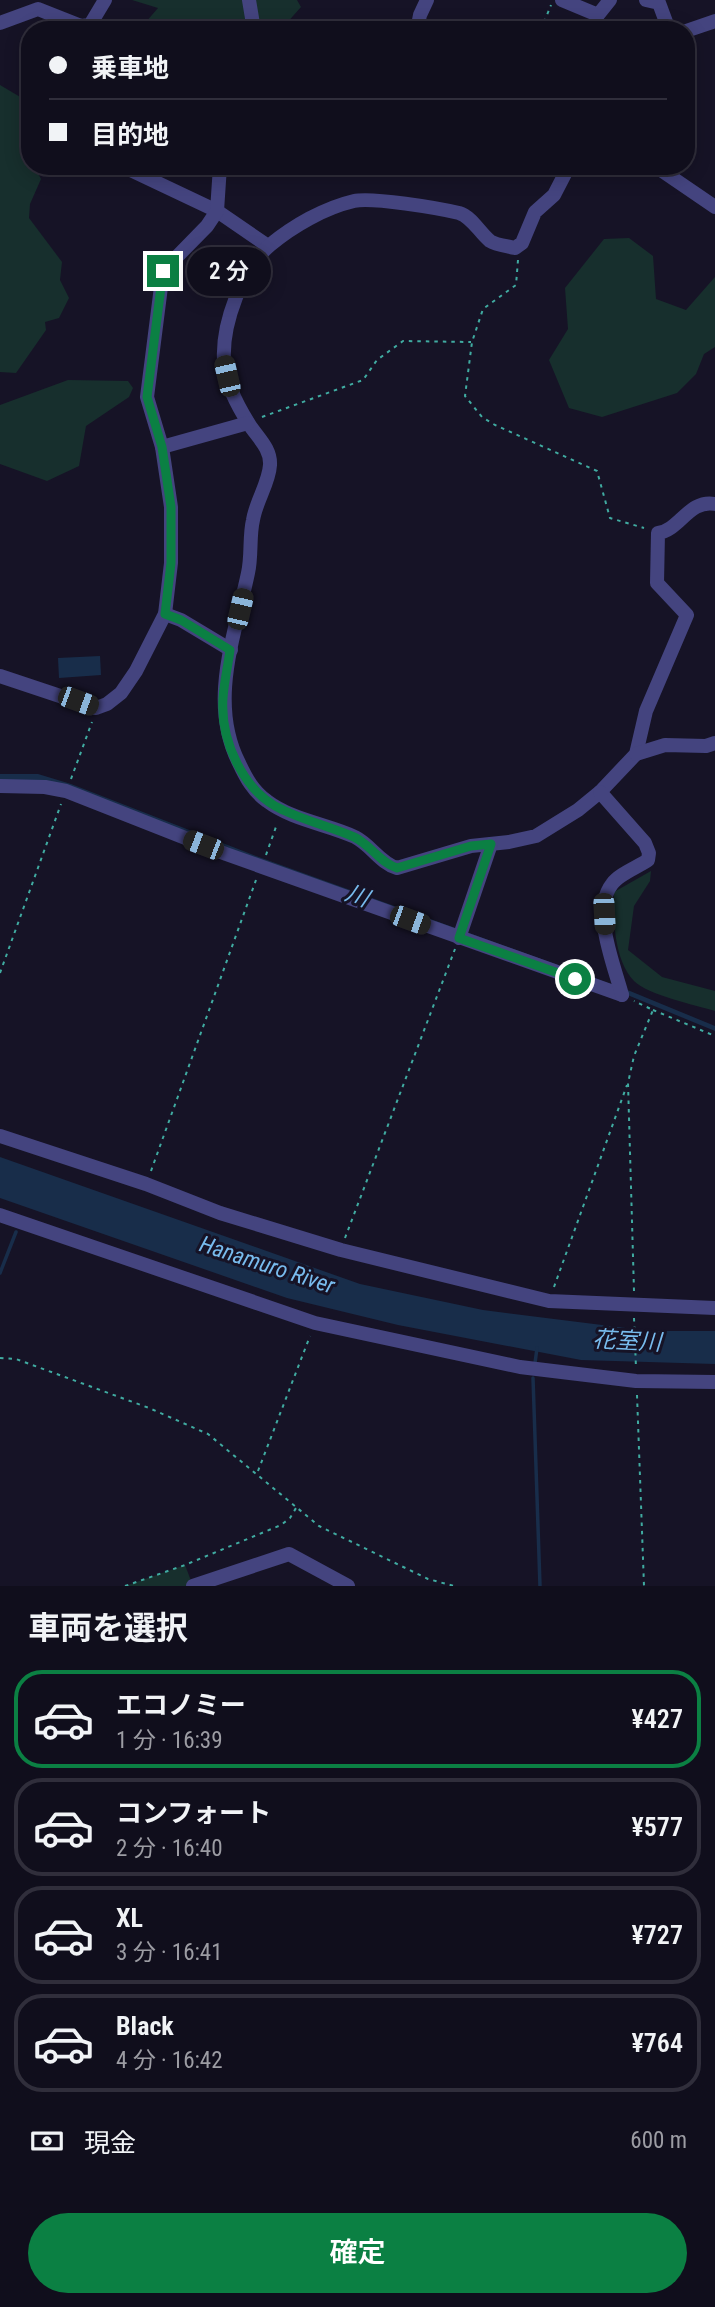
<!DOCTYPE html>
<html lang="ja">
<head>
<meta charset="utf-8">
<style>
  body { margin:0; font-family:"Roboto Condensed","Noto Sans JP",sans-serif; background:#1e1c29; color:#f1f3f6; height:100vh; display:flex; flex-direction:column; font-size:26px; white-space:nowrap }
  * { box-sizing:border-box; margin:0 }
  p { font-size:23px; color:#9c9ca3 }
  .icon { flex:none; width:38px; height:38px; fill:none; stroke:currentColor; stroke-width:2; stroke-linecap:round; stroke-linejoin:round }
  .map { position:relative; height:1586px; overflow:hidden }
  .side { display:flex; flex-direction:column; background:#100e1c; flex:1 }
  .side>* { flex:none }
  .hud { position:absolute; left:21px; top:21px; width:674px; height:154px; border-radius:28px; box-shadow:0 4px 18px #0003,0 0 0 2px #302e3b; display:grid; align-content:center; height:154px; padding:0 28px; background:#100e1c }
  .end { position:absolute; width:32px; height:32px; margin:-16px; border:9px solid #0b8043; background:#fff; box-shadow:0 0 0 4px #fff }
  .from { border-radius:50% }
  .bubble { position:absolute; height:49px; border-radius:24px; background:#100e1c; box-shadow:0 4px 18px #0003,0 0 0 2px #302e3b; font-size:23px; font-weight:600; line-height:49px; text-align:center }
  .car { position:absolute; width:21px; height:42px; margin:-21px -10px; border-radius:9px; box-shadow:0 0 5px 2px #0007; background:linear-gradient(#222 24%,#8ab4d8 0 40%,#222 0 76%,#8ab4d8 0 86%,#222 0) }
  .hud b { display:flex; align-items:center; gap:24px; height:66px; font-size:26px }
  .hud b+b { border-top:2px solid #302e3b }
  .hud i { width:18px; height:18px; background:#f1f3f6 }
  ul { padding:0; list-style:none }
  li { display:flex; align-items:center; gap:21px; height:98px; margin:0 14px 10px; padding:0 14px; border:4px solid #302e3b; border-radius:28px }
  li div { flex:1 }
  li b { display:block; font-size:26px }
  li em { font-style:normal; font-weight:600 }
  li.on { border-color:#0b8043 }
  li>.icon { width:63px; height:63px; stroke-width:1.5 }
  h2 { padding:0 28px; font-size:32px; line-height:84px }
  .pay { display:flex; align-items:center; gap:18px; height:77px; padding:0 28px; font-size:26px }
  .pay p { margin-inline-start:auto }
  .cta { display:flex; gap:14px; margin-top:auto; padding:14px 28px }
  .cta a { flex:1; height:80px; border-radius:42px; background:#0b8043; color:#fff; font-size:28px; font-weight:600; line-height:80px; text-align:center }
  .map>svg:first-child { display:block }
</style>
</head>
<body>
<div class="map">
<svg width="715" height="1586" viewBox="0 0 715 1586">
  <rect width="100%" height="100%" fill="#161326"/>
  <g fill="#172f2d">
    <polygon points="132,0 297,0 301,7 285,25 285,30 139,30 158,8"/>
    <polygon points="0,85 27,101 22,134 30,166 34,166 41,179 30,204 29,218 62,262 60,280 69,298 59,318 45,322 46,330 16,373 0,372"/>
    <polygon points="629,238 653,256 656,299 686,310 715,277 715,347 704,354 696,374 677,393 602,417 569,408 549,360 568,329 565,288 604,239"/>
    <polygon points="68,380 128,381 133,388 129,397 86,426 79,466 47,481 0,464 0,405"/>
    <path d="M651 871 650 881 634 906 628 950 662 977 715 991V1011C695 1005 648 995 634 981 614 960 613 919 614 892Z"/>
    <polygon points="185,1565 193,1586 125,1586"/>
  </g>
  <g fill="#182d4a">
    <polygon points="100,656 101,675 59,678 58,658"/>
    <polygon points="0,774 38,774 71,784 256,856 630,991 715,1026 715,1031 625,994 69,790 0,782"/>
    <polygon points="0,1157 360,1284 483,1310 650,1331 715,1331 715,1364 581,1360 398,1325 287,1298 0,1198"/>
  </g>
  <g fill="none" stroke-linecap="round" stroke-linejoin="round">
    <g stroke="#182d4a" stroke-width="3.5">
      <polyline points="0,1273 16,1232"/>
      <polyline points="535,1363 537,1348"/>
      <polyline points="533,1378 540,1586"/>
    </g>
    <g stroke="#40aba1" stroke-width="2" stroke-dasharray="3.5 5" stroke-linecap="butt">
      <polyline points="541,30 551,5"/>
      <polyline points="518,260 516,285 483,309 472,342 465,396 482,417 495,425 597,471 610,518 644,528"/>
      <polyline points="262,417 363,380 377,360 403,341 471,342"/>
      <polyline points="71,779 92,722"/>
      <polyline points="266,855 277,824"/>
      <polyline points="0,973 61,804"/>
      <polyline points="653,1010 715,1036"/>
      <polyline points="151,1171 256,880"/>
      <polyline points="345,1238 455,949"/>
      <polyline points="554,1287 627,1085"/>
      <polyline points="634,1291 628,1083 634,1056 653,1010 634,1001"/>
      <polyline points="634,1318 636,1368"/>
      <polyline points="0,1358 16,1359 149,1408 208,1434 319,1526 428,1579 454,1586"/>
      <polyline points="637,1395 644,1586"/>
      <polyline points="258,1471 310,1336"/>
      <polyline points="125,1586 185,1565 281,1525 290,1518 296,1508"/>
    </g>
    <g stroke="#44447f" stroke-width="14">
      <polyline points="249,0 254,30"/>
      <polyline points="562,0 598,15 610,0"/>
      <polyline points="646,0 659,3 669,30"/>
      <polyline points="0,23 38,9 81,26 90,25 105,0"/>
      <polyline points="417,30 420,15 427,0"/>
      <polyline points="686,31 715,21"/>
      <polyline points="122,166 217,211 268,246"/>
      <path d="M569 166 554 195 535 212 522 243 515 248C507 246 496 245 490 241 479 232 472 217 459 213 438 208 372 197 354 201 324 208 293 226 270 245 242 269 222 324 224 360 225 383 237 405 249 424 257 437 271 448 270 465 269 483 256 501 253 520 249 537 252 555 248 573 235 635 208 702 239 763 246 778 253 791 267 801 292 820 327 824 355 837 371 845 380 863 397 868L471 846 509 842 536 836 578 810 600 792 636 754 646 711 687 615 657 583 658 533C680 530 689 499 715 504"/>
      <polyline points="655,166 715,207"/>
      <polyline points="162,447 248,423"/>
      <polyline points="165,614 181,620 231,650"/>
      <polyline points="0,676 96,708 107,704 121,693 136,671 165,614 171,563 171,507 162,447 147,397 163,271 207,226 217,211 220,166"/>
      <polyline points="636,754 665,745 706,746 715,743"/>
      <polyline points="0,786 45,787 66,791 226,854 622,995"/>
      <path d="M600 792 645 843 649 853 648 860C638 867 619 874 612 884 591 911 614 964 622 995"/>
      <polyline points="459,938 491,844"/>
      <polyline points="0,1136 146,1184 220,1213 341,1250 549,1301 715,1308"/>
      <polyline points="0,1215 315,1323 520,1367 636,1381 715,1382"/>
      <polyline points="193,1586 289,1554 348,1586"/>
    </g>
  </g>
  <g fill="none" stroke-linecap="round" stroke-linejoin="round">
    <path stroke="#0b8043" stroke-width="9" d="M163 271 147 397 162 447 171 507V563L165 614 181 620 230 650C228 666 224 682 223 698 220 741 244 793 283 810 306 821 331 827 354 837 370 844 380 863 397 868L471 846 491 844 459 938 575 979"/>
  </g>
  <g text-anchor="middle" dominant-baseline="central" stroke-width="6" stroke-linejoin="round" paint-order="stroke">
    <g font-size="23" font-style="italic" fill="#78bbed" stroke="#161326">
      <text transform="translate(357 896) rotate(20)">川</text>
      <text transform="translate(267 1265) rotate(18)">Hanamuro River</text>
      <text transform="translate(627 1341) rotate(3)">花室川</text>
    </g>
  </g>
</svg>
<i class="end from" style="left:575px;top:979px"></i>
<i class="end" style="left:163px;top:271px"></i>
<div class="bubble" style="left:187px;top:247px;width:84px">2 分</div>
<i class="car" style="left:227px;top:376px;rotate:347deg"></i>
<i class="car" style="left:240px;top:609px;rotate:13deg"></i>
<i class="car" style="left:78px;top:701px;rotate:110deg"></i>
<i class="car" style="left:203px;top:845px;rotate:291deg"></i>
<i class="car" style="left:604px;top:914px;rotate:177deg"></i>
<i class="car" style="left:410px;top:920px;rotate:110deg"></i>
<div class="hud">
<b><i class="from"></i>乗車地</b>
<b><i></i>目的地</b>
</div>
</div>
<section class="side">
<h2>車両を選択</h2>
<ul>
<li class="on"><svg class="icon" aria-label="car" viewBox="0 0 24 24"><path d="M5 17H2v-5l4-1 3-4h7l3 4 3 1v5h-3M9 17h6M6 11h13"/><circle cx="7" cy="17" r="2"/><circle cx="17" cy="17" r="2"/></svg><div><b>エコノミー</b><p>1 分 · 16:39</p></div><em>¥427</em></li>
<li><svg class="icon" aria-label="car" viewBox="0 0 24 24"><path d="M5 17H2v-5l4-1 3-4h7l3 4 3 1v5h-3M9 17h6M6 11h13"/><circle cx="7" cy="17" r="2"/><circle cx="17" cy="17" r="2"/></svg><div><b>コンフォート</b><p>2 分 · 16:40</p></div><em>¥577</em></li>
<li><svg class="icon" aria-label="car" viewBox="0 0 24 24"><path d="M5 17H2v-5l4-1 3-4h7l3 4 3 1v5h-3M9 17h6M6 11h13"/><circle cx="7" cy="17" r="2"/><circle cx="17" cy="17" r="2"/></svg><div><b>XL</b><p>3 分 · 16:41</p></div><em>¥727</em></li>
<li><svg class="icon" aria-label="car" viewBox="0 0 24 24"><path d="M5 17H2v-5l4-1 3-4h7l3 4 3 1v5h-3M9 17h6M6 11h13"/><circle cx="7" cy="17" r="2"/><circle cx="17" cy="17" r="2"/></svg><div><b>Black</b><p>4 分 · 16:42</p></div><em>¥764</em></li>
</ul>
<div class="pay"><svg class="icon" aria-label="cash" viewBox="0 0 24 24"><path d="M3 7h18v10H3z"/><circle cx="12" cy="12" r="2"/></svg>現金<p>600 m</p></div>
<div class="cta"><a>確定</a></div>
</section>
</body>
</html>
